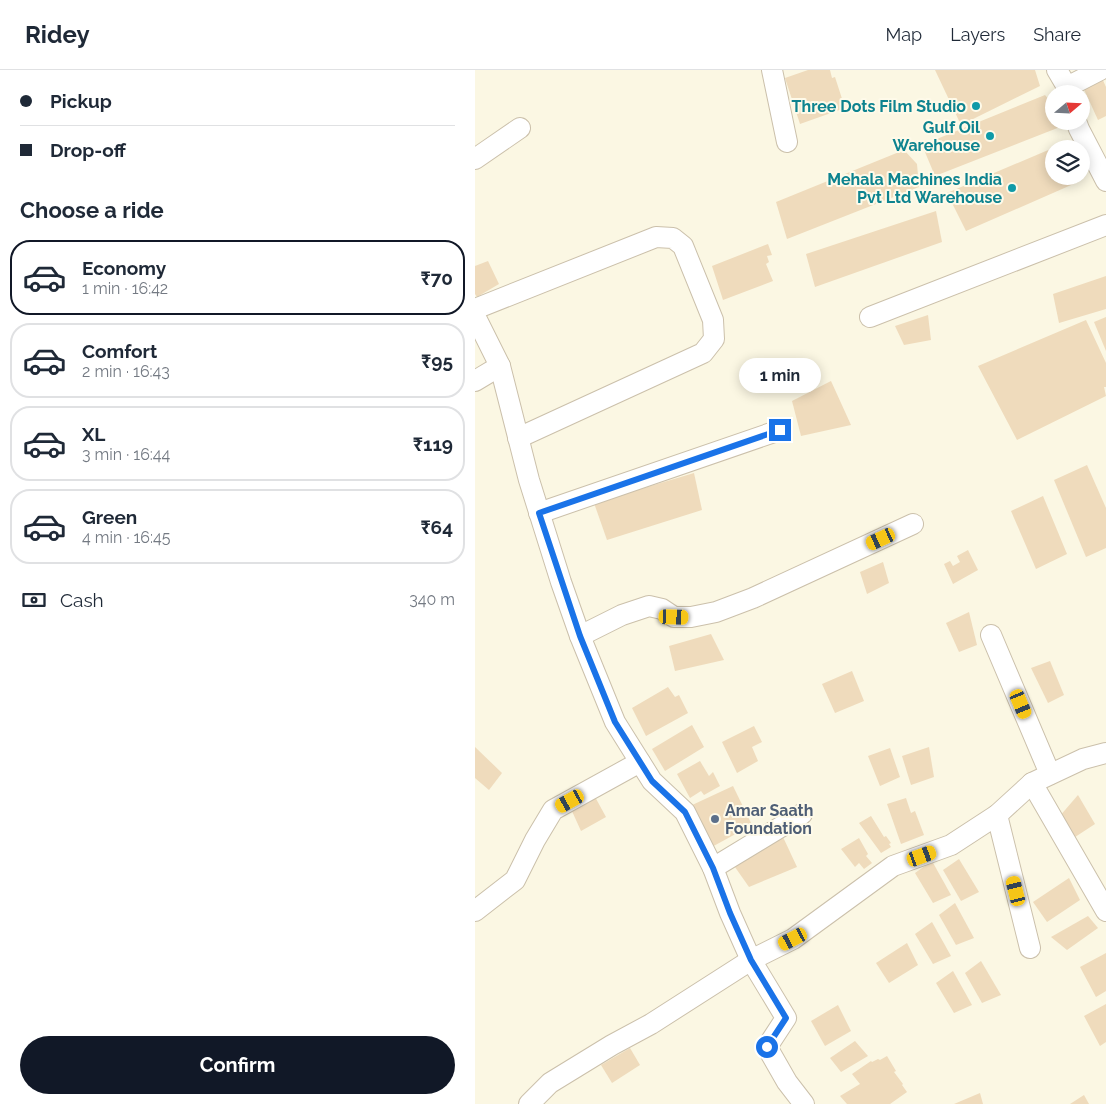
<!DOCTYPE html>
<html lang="en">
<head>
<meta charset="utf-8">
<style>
  body { margin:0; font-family:Raleway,sans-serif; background:#f6f6f7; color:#1f2937; height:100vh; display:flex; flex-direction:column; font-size:19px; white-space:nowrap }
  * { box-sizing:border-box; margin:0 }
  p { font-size:16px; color:#747a83 }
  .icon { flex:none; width:28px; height:28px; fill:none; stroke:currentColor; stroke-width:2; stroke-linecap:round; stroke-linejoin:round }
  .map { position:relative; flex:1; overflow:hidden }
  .sheet { display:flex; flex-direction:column; background:#fff; width:475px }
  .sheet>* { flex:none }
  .top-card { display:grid; align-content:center; height:110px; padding:0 20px; background:#fff }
  .needle { width:32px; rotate:71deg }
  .tools { position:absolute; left:570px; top:15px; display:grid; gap:10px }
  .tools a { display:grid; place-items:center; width:45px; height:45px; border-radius:50%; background:#fff; box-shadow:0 2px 12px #0003; font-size:25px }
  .end { position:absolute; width:22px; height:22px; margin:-11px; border:6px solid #1a73e8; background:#fff; box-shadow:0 0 0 2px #fff }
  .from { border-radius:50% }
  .bubble { position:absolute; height:35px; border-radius:18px; background:#fff; box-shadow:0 2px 12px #0003; font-size:16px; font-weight:700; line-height:35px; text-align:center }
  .car { position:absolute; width:15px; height:30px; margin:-15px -8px; border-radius:6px; box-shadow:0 0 4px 1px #0007; background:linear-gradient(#f5c518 24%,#345 0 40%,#f5c518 0 76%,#345 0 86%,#f5c518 0) }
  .top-card b { display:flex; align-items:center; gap:18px; height:48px; font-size:19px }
  .top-card b+b { border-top:1px solid #e0e1e3 }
  .top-card i { width:12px; height:12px; background:#1f2937 }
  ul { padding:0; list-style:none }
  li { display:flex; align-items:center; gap:15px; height:75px; margin:0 10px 8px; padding:0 10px; border:2px solid #e0e1e3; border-radius:20px }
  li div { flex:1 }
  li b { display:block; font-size:19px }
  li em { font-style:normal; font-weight:700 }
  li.active { border-color:#111827 }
  li>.icon { width:45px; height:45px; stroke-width:1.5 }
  h2 { padding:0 20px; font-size:22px; line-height:60px }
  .pay { display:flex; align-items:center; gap:12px; height:55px; padding:0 20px; font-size:19px }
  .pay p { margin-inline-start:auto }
  .cta { display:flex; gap:10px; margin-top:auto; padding:10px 20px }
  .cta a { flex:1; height:58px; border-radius:30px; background:#111827; color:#fff; font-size:20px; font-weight:700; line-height:58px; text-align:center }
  header { display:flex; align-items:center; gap:30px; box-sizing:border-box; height:70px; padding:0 25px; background:#fff; border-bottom:1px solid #e0e1e3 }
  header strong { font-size:24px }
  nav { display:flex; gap:28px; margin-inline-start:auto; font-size:18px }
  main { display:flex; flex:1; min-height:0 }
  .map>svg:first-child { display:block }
</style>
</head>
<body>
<header>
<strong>Ridey</strong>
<nav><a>Map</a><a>Layers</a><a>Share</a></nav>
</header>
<main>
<section class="sheet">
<div class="top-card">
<b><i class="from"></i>Pickup</b>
<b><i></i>Drop-off</b>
</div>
<h2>Choose a ride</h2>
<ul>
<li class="active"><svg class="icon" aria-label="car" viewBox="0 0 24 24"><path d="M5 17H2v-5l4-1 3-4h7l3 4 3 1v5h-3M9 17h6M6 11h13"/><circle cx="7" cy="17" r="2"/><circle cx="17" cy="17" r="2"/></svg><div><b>Economy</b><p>1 min · 16:42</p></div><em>₹70</em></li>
<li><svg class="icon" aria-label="car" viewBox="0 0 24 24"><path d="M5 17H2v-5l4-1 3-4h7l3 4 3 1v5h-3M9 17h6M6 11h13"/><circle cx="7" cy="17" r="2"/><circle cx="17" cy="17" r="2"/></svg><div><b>Comfort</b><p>2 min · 16:43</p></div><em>₹95</em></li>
<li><svg class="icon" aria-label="car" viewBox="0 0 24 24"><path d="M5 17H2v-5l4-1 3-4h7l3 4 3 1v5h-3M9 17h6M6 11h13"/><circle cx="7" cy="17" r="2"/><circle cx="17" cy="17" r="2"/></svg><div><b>XL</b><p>3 min · 16:44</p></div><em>₹119</em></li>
<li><svg class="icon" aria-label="car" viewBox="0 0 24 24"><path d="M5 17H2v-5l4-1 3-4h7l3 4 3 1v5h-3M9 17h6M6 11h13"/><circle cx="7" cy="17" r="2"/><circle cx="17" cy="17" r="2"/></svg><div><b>Green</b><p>4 min · 16:45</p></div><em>₹64</em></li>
</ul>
<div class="pay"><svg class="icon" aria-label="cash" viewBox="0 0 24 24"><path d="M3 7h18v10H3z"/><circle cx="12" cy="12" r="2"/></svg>Cash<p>340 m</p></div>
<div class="cta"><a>Confirm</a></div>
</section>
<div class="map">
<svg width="631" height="1034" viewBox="0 0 631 1034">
  <rect width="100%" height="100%" fill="#fbf7e3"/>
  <g fill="#efdbbc">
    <polygon points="333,0 355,0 357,8 360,7 370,38 325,54 310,8"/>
    <polygon points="460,0 560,0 565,16 486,55"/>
    <polygon points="626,6 631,17 631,46 623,50 607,15"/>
    <polygon points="570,25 579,36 579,51 584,51 585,57 460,106 447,75"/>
    <polygon points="585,75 587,79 579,79 579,106 600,106 603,112 491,161 472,123"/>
    <polygon points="429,80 442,94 444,117 312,169 301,132"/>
    <polygon points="461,141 467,172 340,217 331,184"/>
    <polygon points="293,174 297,185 292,186 294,192 291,194 298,211 248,230 237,196"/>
    <polygon points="13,191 24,214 2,227 0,224 0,196"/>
    <polygon points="631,206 631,239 584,253 578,224"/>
    <polygon points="453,245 456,270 429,275 420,256"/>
    <polygon points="631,247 631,281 619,252"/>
    <polygon points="611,250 631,293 631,317 629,317 631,326 542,370 503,296"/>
    <polygon points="356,311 376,355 326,366 317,331"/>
    <polygon points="612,395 631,438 631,478 611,487 579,410"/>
    <polygon points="219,403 227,440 132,470 119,433"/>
    <polygon points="568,426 592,484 561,499 536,441"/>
    <polygon points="493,480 503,500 478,514 469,494 475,491 478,496 485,492 482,486"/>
    <polygon points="408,492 414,513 392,524 385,502"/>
    <polygon points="494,542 502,575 484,582 471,553"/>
    <polygon points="236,564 249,590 200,601 194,576"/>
    <polygon points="575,591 589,625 573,633 556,598"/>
    <polygon points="377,601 389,631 360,643 347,614"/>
    <polygon points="193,617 200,627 204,625 213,643 171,666 157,638"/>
    <polygon points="217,655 229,677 190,701 177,679"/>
    <polygon points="279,656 287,672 277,677 283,691 262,703 247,672"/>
    <polygon points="0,677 27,703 14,720 0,708"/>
    <polygon points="454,677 459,707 436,715 427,686"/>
    <polygon points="415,678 425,707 405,716 393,686"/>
    <polygon points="225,691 234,706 238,702 245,716 229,725 226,721 215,728 202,704"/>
    <polygon points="258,716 277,755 235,778 215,736"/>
    <polygon points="119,725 131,747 106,761 96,739"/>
    <polygon points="603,725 620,754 597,769 584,747"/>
    <polygon points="431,728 436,743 440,741 449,765 426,774 412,734"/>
    <polygon points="396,746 409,767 411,766 416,773 414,774 416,777 406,783 384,753"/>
    <polygon points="308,767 322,797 274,817 255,790"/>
    <polygon points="384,768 393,784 391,786 397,793 389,799 384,793 380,797 366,779"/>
    <polygon points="484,789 504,822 486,831 468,800"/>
    <polygon points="457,791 476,825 458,833 440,803"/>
    <polygon points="594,808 605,830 572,852 558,832"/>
    <polygon points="480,833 499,868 481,875 464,845"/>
    <polygon points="613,846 623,858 592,880 576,867"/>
    <polygon points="457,852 476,886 458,894 440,864"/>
    <polygon points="432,873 443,895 414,913 401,893"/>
    <polygon points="631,883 631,921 621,927 605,897"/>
    <polygon points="506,891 526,925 507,933 490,903"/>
    <polygon points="478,901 497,935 479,943 461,913"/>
    <polygon points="631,934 631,972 625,976 609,946"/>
    <polygon points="363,935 376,961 350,976 336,951"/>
    <polygon points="380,971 393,986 366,1002 355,988"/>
    <polygon points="155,978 165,995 137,1013 126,995"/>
    <polygon points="412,986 421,1001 419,1002 428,1014 427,1015 432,1022 415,1034 372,1034 365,1026 385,1014 377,1004 396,991 397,992 403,989 405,990"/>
    <polygon points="505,1023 508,1034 479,1034"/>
    <polygon points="609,1025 614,1034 595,1034"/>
  </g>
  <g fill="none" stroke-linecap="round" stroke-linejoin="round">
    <defs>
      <g id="street">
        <polyline points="297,0 312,72"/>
        <polyline points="582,0 592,17 594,24"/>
        <polyline points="592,17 625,0"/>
        <polyline points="601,51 604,59 631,111"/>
        <polyline points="0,89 45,58"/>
        <polyline points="0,239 181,167 198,168 208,176 238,250 239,269 228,283 43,368"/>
        <polyline points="0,246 25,296 54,410 86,512 105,566 140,652 177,711 210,742 238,798 255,843 276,890 311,948 292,977 312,1012 329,1034"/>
        <polyline points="395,247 631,155"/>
        <polyline points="0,311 25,296"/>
        <polyline points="64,443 305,360"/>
        <polyline points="516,565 575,704"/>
        <polyline points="105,566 147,545 174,536 187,539 199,547 216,547 241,542 278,528 438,454"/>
        <polyline points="557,713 631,841"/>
        <polyline points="522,745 555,878"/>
        <polyline points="238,798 327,744"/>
        <polyline points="0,841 40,810 60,770 78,740 165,692"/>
        <polyline points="54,1034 75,1013 137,975 176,954 276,890 318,869 418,796 476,775 522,745 557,713 608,689 631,683"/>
      </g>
    </defs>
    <use href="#street" stroke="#cbc0ab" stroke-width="22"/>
    <use href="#street" stroke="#fff" stroke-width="20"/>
  </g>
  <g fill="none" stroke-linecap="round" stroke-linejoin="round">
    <polyline stroke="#1a73e8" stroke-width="6" points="292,977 311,948 276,890 255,843 238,798 210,742 177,711 140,652 105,566 64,443 305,360"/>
  </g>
  <g fill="#0f9aa8" stroke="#fefae9" stroke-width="2">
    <circle cx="501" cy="36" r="5"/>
    <circle cx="515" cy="66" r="5"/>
    <circle cx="537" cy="118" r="5"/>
  </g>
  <circle fill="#5c6f8a" stroke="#fefae9" stroke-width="2" cx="240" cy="749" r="5"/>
  <g text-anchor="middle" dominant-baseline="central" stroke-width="4" stroke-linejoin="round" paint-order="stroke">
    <g font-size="16" font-weight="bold" fill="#0d838f" stroke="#fefae9" text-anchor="end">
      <text x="491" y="36">Three Dots Film Studio</text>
      <text x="505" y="57">Gulf Oil<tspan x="505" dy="18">Warehouse</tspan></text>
      <text x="527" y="109">Mehala Machines India<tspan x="527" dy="18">Pvt Ltd Warehouse</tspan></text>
    </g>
    <g font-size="16" font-weight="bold" fill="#4e5e75" stroke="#fefae9" text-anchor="start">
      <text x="250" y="740">Amar Saath<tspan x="250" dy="18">Foundation</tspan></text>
    </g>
  </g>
</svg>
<div class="tools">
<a><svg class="needle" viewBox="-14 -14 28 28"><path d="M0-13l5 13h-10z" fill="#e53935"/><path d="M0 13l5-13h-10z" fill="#747a83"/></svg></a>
<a><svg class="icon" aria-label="layers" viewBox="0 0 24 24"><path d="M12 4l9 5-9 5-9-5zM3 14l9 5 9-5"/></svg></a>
</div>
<i class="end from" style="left:292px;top:977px"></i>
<i class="end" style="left:305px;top:360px"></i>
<div class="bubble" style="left:264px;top:288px;width:82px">1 min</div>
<i class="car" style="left:406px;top:469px;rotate:245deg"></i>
<i class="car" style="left:199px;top:547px;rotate:92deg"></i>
<i class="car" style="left:546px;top:634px;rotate:157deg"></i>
<i class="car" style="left:95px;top:731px;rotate:241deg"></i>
<i class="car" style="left:447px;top:786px;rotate:70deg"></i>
<i class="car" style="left:541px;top:821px;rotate:346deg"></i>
<i class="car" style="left:318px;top:869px;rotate:243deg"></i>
</div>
</main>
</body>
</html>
